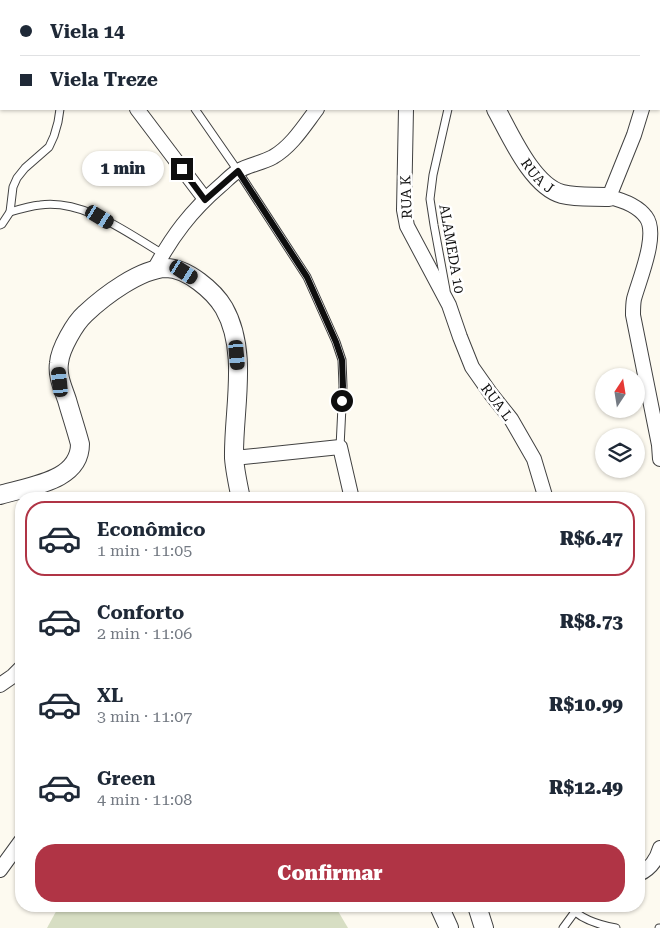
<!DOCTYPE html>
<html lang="pt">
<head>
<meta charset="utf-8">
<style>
  body { margin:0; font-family:"Roboto Serif",serif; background:#f2f2f3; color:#1f2937; height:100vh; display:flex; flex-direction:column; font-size:19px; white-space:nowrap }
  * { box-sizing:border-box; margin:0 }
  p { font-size:16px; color:#747a83 }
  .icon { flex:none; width:28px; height:28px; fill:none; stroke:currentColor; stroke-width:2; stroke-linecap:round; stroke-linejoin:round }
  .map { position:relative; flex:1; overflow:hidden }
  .drawer { position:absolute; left:15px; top:492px; width:630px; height:420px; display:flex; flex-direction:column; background:#fff; border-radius:20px; box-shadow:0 1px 4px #0004 }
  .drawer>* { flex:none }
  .guide { position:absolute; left:0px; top:0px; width:660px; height:110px; box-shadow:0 1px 4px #0004; display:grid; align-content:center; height:110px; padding:0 20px; background:#fff }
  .needle { width:32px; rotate:12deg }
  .buttons { position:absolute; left:595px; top:368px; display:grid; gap:10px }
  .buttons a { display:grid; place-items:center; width:50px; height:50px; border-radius:50%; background:#fff; box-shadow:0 1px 4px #0004; font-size:25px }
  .end { position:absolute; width:22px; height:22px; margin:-11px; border:6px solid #0e0e0e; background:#fff; box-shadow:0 0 0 2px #fff }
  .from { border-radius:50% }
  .bubble { position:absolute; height:35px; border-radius:18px; background:#fff; box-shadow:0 1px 4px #0004; font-size:16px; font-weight:800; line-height:35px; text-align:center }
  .car { position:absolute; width:15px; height:30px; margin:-15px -8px; border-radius:6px; box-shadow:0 0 4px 1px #0007; background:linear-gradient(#222 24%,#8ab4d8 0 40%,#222 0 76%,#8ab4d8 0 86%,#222 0) }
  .guide b { display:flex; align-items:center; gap:18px; height:48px; font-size:19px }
  .guide b+b { border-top:1px solid #e0e1e3 }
  .guide i { width:12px; height:12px; background:#1f2937 }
  ul { padding:9px 0 0; list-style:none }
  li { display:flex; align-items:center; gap:15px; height:75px; margin:0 10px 8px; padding:0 10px; border:2px solid transparent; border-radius:20px }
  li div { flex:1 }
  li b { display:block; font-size:19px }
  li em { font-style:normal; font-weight:800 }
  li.on { border-color:#b03445 }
  li>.icon { width:45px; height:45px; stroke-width:1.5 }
  .action { display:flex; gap:10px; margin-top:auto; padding:10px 20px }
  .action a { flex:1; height:58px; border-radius:20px; background:#b03445; color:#fff; font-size:20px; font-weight:800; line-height:58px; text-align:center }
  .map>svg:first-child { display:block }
</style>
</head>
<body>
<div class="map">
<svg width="660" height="928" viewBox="0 0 660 928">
  <rect width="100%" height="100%" fill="#fdfaf0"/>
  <polygon fill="#d7dec3" points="59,906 335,906 348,928 47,928"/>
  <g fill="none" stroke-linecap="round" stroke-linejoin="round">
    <defs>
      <g id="service">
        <polyline points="195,109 238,171 307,277 336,342 342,360 343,386 340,447"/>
        <path d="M10 212C20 209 30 206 40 205 84 199 127 233 163 254"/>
        <polyline points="0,225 2,224 10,212 13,187 17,178 25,168 49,147 54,136 58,122 60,109"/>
        <polyline points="446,290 434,225 430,199 433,175 448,109"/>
        <path d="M569 906C580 919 599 925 616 928"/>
        <polyline points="563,928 574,913"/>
        <polyline points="659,928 660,928"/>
      </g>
      <g id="minor">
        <polyline points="336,0 338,1"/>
        <polyline points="520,0 521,1"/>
        <polyline points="573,0 573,1"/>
        <polyline points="659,60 660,56"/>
        <polyline points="137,109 205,199"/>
        <polyline points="406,109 404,210 407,226 449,305 460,337 472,367 491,394 511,419 534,459 546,499"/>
        <path d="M642 109 634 135 609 197C622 200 638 206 646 217 659 234 639 280 634 299 633 304 633 310 633 315L659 445 660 459"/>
        <path d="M154 270C172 236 191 211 220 186 226 181 231 175 238 171 248 165 262 163 273 157 292 146 304 126 317 109"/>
        <polyline points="234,458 340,447 352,499"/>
        <polyline points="0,685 13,676 21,668"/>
        <polyline points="0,870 21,841"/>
        <path d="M639 874C650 869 657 859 660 848"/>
      </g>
      <g id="tertiary">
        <polyline points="431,0 432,1"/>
        <path id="s1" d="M496 109C510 134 532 186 562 194 578 198 594 196 609 197"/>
        <path d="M0 495C28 486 80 482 80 444 76 429 71 414 67 400 63 388 57 376 59 363 60 349 75 323 85 314 104 296 140 269 166 268 187 268 214 291 224 308 249 352 233 410 234 458 235 471 238 485 241 499"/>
        <polyline points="439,906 449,928"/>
        <polyline points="477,906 484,928"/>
      </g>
    </defs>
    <use href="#service" stroke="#414141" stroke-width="9"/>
    <use href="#minor" stroke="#414141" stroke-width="16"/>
    <use href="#tertiary" stroke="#414141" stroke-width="20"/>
    <use href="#service" stroke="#fff" stroke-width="7"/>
    <use href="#minor" stroke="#fff" stroke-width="14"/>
    <use href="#tertiary" stroke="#fff" stroke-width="18"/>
  </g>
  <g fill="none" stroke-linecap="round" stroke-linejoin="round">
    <polyline stroke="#0e0e0e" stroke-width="6" points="182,169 205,200 238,171 307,277 336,342 342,360 343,386 342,401"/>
  </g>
  <g text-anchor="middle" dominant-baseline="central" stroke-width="5" stroke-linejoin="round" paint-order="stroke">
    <g font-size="14" fill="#0e0e0e" stroke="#fff">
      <text stroke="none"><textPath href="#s1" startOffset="79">RUA J</textPath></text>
      <text transform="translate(406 197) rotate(-92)">RUA K</text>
      <text transform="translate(452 249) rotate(80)">ALAMEDA 10</text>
      <text transform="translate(497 402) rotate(53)">RUA L</text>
    </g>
  </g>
</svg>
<div class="buttons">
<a><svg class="needle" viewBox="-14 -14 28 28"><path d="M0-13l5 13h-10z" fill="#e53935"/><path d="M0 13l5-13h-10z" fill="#747a83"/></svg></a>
<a><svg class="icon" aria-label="layers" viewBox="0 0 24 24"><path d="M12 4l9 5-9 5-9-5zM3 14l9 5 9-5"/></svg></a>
</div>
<i class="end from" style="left:342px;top:401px"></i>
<i class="end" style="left:182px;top:169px"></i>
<div class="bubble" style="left:82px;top:151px;width:82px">1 min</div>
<i class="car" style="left:100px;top:217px;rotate:121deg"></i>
<i class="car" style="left:184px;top:272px;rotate:123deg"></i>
<i class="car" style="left:237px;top:355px;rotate:175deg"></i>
<i class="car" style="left:60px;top:382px;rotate:354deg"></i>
<div class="guide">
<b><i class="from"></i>Viela 14</b>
<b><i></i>Viela Treze</b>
</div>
<section class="drawer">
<ul>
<li class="on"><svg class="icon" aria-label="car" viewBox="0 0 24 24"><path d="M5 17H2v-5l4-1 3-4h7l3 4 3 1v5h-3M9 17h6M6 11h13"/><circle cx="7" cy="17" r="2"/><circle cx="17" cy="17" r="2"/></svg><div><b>Econômico</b><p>1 min · 11:05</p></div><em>R$6.47</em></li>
<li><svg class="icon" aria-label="car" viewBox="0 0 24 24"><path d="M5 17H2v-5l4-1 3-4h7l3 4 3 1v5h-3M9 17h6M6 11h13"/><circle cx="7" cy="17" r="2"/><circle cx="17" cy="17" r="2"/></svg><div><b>Conforto</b><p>2 min · 11:06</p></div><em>R$8.73</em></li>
<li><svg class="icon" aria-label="car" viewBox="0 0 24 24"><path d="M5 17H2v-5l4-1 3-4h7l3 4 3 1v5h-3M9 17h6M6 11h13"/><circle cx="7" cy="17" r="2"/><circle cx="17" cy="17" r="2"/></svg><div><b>XL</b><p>3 min · 11:07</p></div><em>R$10.99</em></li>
<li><svg class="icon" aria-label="car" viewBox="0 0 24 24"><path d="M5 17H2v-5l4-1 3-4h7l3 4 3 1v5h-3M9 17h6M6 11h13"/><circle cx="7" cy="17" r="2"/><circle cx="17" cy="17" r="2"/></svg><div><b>Green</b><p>4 min · 11:08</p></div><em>R$12.49</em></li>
</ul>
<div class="action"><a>Confirmar</a></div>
</section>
</div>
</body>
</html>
